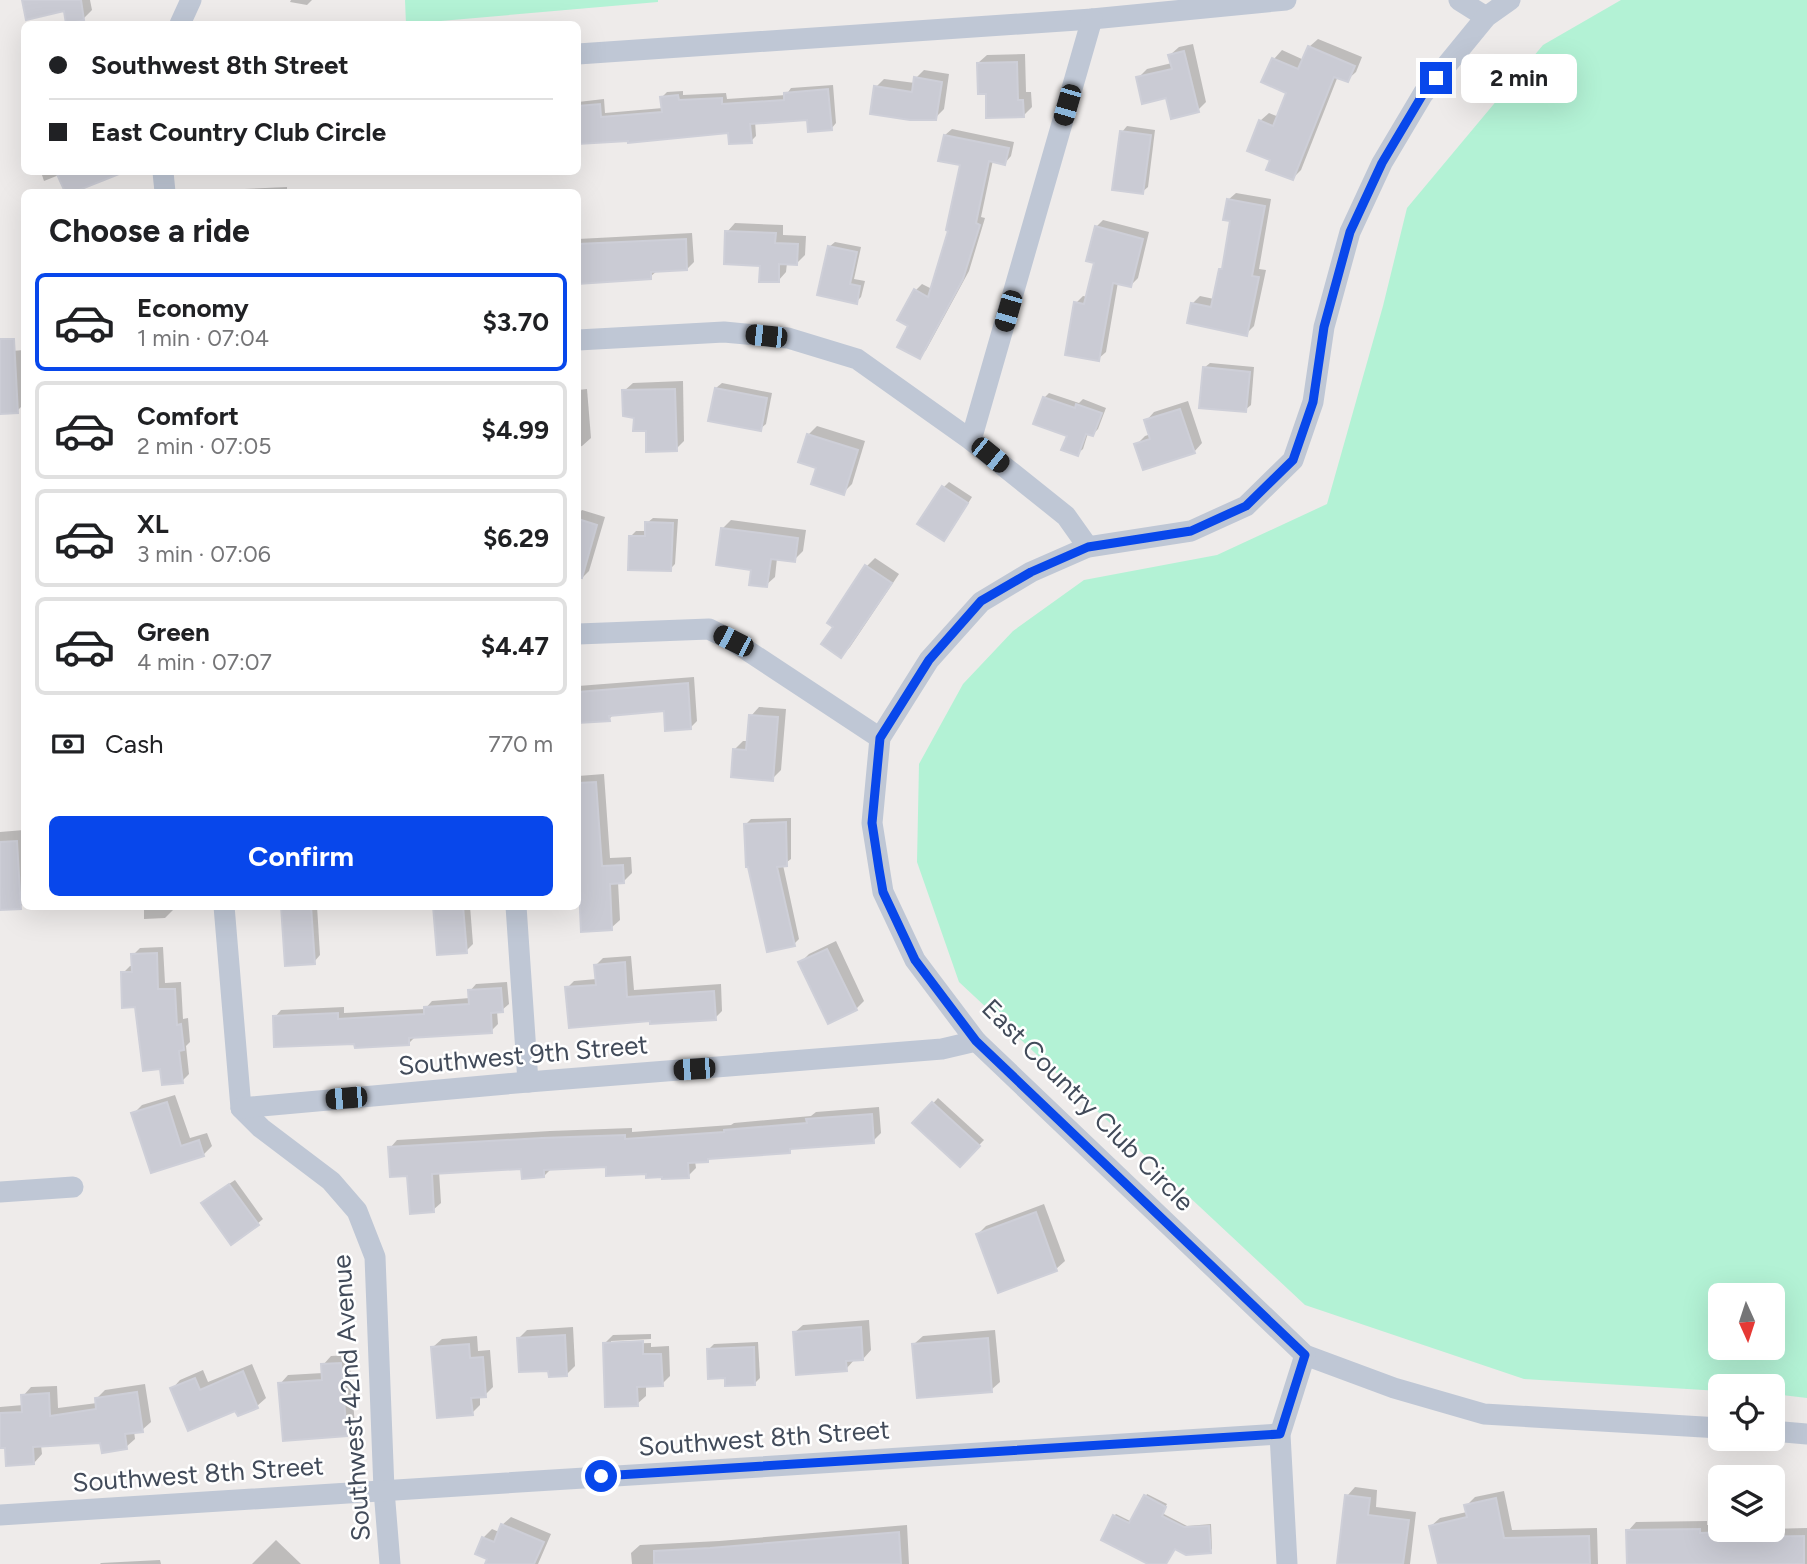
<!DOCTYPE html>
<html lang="en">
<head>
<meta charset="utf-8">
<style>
  body { margin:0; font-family:Figtree,sans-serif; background:#f2f2f2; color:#202124; height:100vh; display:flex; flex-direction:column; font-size:26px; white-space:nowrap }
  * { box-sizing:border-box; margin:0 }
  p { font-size:23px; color:#757577 }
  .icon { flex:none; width:38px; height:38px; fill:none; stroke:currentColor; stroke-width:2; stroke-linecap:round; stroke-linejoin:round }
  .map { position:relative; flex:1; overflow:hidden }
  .drawer { position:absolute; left:21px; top:189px; width:560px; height:721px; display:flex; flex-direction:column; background:#fff; border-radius:10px; box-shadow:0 7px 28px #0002 }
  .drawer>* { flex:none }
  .guide { position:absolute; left:21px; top:21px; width:560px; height:154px; border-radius:10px; box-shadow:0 7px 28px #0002; display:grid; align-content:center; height:154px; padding:0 28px; background:#fff }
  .needle { width:46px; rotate:177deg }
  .tools { position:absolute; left:1708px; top:1283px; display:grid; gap:14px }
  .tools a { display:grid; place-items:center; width:77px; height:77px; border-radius:10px; background:#fff; box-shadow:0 7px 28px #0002; font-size:35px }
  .end { position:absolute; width:32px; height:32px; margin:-16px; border:9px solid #0847eb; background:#fff; box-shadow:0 0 0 4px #fff }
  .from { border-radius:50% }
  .bubble { position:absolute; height:49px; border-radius:10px; background:#fff; box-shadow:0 7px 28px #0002; font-size:23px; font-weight:700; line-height:49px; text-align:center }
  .car { position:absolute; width:21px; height:42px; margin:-21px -10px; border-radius:9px; box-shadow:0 0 5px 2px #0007; background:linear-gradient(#222 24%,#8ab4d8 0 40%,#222 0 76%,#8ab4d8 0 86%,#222 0) }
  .guide b { display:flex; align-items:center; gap:24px; height:66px; font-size:26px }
  .guide b+b { border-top:2px solid #e0e0e0 }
  .guide i { width:18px; height:18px; background:#202124 }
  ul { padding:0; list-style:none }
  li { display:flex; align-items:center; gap:21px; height:98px; margin:0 14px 10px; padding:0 14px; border:4px solid #e0e0e0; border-radius:10px }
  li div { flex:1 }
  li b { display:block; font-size:26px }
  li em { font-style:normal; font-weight:700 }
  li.current { border-color:#0847eb }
  li>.icon { width:63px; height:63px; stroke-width:1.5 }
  h2 { padding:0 28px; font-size:32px; line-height:84px }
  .pay { display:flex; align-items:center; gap:18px; height:77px; padding:0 28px; font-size:26px }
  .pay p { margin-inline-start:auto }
  .button { display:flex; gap:14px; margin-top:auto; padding:14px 28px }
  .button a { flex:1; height:80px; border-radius:10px; background:#0847eb; color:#fff; font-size:28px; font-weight:700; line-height:80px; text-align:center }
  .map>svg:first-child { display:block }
</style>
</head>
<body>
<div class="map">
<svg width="1807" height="1564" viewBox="0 0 1807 1564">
  <rect width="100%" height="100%" fill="#eeebea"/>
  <g fill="#b3f2d5" fill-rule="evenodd">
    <polygon points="405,0 658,0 658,2 406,24"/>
    <path d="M1621 0H1807V1398L1773 1394V1386H1720V1391L1524 1379 1305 1305 959 982 917 862 919 764 963 684 1013 631 1084 580 1217 555 1327 504 1383 306 1407 208 1543 45ZM1720 1295H1773V1348H1720Z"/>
  </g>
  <g fill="#0003">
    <polygon points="24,0 90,0 92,10 83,19 65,9"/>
    <polygon points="291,0 312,0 307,5 290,2"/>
    <polygon points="1318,39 1362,57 1356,72 1347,80 1338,76 1301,170 1293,178 1272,159 1260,121 1269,113 1279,117 1289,92 1263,82 1274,59 1282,50 1304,60 1309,47"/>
    <polygon points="1193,44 1206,102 1198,110 1167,96 1138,78 1147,69 1172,63 1170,55 1179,47"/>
    <polygon points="1025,54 1026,92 1031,92 1032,107 1023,116 987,93 978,63 987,55"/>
    <polygon points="924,70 949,74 944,109 935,118 876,87 884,79 915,83 916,78"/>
    <polygon points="833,85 836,123 831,129 809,118 755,121 756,136 751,141 730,131 578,142 578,102 604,99 605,113 663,108 662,97 667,92 683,91 683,95 726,93 727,99 786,95 791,88"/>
    <polygon points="1127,126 1155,130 1148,187 1142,192 1122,132"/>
    <polygon points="952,129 1014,142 1011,156 1005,163 993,160 981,217 985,218 969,271 926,350 919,357 911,325 916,290 922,284 932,289 950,230 962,164 945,135"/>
    <polygon points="41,172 118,172 70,192 67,192 59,175 44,181"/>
    <polygon points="287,187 287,192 240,192 244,189"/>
    <polygon points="1236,193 1271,199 1259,269 1266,270 1254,326 1246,334 1193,303 1200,296 1214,299 1221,269 1224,266 1232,220 1228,200"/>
    <polygon points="1103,220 1149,232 1138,278 1131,285 1118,282 1106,352 1098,359 1076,303 1083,296 1088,297 1096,262 1096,227"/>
    <polygon points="735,223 783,225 783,235 806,236 805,255 797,263 787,263 786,272 778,281 727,232"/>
    <polygon points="692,233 694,262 687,269 658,270 650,277 578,283 578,239"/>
    <polygon points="835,242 861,247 854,279 865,281 861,297 856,302 829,247"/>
    <polygon points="24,350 24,404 17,411 0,412 0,352"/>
    <polygon points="1210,363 1254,367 1251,405 1245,410 1204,368"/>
    <polygon points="683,381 684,441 676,449 647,429 636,416 624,391 633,383"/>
    <polygon points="722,383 772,393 766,424 760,429 716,388"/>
    <polygon points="587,389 591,438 582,446 578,447 578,390"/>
    <polygon points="1049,393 1079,403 1083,399 1106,408 1098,429 1093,434 1088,433 1083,449 1077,454 1069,435 1044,398"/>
    <polygon points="1188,401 1202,443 1194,452 1136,445 1145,436 1151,434 1146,421 1154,412"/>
    <polygon points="817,426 865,441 852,484 843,493 808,435"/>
    <polygon points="949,482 972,497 949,534 944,487"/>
    <polygon points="582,510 605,517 589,571 581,579 578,578 578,514"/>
    <polygon points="653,518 678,519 675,564 670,569 631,536 636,531 647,531 647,523"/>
    <polygon points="731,520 806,530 803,551 794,560 777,558 775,577 766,585 722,529"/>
    <polygon points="875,558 899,574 850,647 841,656 835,626 829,622 867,566"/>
    <polygon points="694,677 697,721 690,728 666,710 614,714 609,719 578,721 578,686"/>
    <polygon points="759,707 786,709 781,770 772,779 735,749 743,741 749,741 751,716"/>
    <polygon points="604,774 610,858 631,857 632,873 624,881 618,882 620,920 611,928 578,847 578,776"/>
    <polygon points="791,818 791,859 783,865 799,939 794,944 746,824 751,819"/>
    <polygon points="24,830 24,903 20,907 0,908 0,832"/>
    <polygon points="128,906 172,906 173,910 165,918 144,919 144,909 128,910"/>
    <polygon points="283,906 317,906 320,955 314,962"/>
    <polygon points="435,906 470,906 473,944 466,951"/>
    <polygon points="836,941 864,1001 856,1009 800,963 809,954"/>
    <polygon points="163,947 165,983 181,982 183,1019 188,1018 190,1042 186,1046 189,1074 182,1081 161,1067 123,973 130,966 133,966 133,955 140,948"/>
    <polygon points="631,956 634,990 721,984 722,1011 715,1018 652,1019 567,988 574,981 597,979 596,965 603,958"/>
    <polygon points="507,982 509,1004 502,1010 497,1011 498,1024 491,1031 416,1036 409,1043 356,1042 275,1017 281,1010 344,1007 344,1013 425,1009 432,1001 470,998 470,991 476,984"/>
    <polygon points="175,1095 190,1138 207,1133 212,1146 203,1155 152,1171 133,1114 142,1105"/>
    <polygon points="938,1098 984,1140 960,1165 915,1123"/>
    <polygon points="879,1107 881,1133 873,1141 794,1147 789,1151 711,1157 708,1160 695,1161 696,1168 688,1176 608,1165 552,1168 544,1176 523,1167 439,1171 441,1203 433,1210 390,1148 397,1140 550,1131 632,1128 632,1132 731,1125 734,1123 811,1116 816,1112"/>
    <polygon points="235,1180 263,1219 257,1224 208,1198"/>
    <polygon points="1044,1204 1065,1261 1056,1269 999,1290 978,1234 986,1226"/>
    <polygon points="869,1320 871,1350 863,1359 855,1359 846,1369 794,1333 803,1325"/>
    <polygon points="573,1327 575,1366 566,1375 550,1369 519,1338 527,1330"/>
    <polygon points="995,1330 1000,1382 991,1390 914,1344 923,1336"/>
    <polygon points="651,1334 651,1339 611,1341 611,1344 651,1343 651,1347 669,1346 670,1376 662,1384 646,1385 646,1396 637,1404 605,1343 613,1335"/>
    <polygon points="477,1336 478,1351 490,1350 493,1387 485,1395 480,1396 480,1405 472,1413 433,1347 442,1339"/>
    <polygon points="758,1342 760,1378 754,1384 727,1376 709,1349 714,1344"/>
    <polygon points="349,1355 355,1425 346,1434 280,1384 288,1375 323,1373 323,1365 331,1356"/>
    <polygon points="252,1364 266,1398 257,1406 239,1414 236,1409 172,1389 180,1380 203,1370 208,1382"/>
    <polygon points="145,1384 151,1422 142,1430 134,1431 135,1439 126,1447 102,1441 41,1445 42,1454 34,1463 7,1446 0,1447 0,1407 23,1405 23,1396 31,1387 57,1386 58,1408 97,1403 96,1399 105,1390"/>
    <polygon points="1355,1487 1377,1490 1376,1507 1416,1512 1410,1564 1338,1564 1347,1496"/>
    <polygon points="1504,1491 1512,1530 1597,1528 1598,1564 1439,1564 1431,1526 1440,1518 1467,1512 1466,1506 1475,1497"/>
    <polygon points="1147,1494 1167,1504 1162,1513 1187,1526 1211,1524 1212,1549 1210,1551 1175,1547 1152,1564 1114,1516 1116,1514 1132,1522"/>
    <polygon points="511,1517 551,1534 538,1564 487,1564 489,1558 483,1538 492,1529 499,1532 502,1525"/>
    <polygon points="1707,1521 1707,1525 1720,1525 1720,1530 1807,1528 1807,1564 1628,1564 1628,1531 1636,1522"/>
    <polygon points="907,1525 909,1564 632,1564 631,1553 640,1545 719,1541"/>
    <polygon points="276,1540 301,1564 252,1564"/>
    <polygon points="160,1560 161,1564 100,1564 101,1563"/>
  </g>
  <g fill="#cacbd4" stroke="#cecfd8" stroke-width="2">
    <polygon points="22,0 81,0 84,20 66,24 64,11 26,20"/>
    <polygon points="1308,46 1355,66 1348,82 1334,77 1293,180 1266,170 1270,160 1247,151 1259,120 1273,126 1286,93 1261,82 1272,58 1298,69"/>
    <polygon points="1184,51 1199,112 1171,119 1166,98 1142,104 1136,77 1172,69 1168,55"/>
    <polygon points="1017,62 1018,100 1023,100 1024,117 986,118 986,94 978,94 977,63"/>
    <polygon points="914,77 942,82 936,120 910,120 870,114 874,86 912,92"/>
    <polygon points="828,89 832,130 808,132 807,120 750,124 752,143 729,144 728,133 628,143 628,141 578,144 578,106 600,104 601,117 662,112 660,97 678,95 679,100 722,98 722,104 784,100 784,93"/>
    <polygon points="1120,131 1151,135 1143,194 1112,190"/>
    <polygon points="944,135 1009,148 1005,165 989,161 976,223 980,225 963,279 920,359 897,347 908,326 897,320 914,289 928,297 948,231 946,230 960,165 938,161"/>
    <polygon points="56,172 124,172 74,192 65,192"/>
    <polygon points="1227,199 1265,206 1252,276 1259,277 1247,336 1187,323 1191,303 1211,307 1219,269 1222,269 1230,221 1223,220"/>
    <polygon points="1095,226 1143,239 1131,287 1113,283 1099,361 1065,355 1074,302 1084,304 1094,263 1086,261"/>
    <polygon points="725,231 776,233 775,243 798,244 797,265 779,264 779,282 759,282 760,266 724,264"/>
    <polygon points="686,239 687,270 651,272 651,279 578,284 578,244"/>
    <polygon points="828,246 857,252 850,284 860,286 857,304 817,295"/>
    <polygon points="0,339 14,339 18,413 0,414"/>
    <polygon points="1203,367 1250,372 1246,412 1199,408"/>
    <polygon points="715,388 767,398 761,431 708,421"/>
    <polygon points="675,389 677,451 646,452 646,431 633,431 634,418 623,416 622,390"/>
    <polygon points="1043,397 1075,408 1076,404 1102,413 1093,436 1086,434 1078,456 1061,450 1067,436 1033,424"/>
    <polygon points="1180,409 1195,453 1143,470 1134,444 1150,439 1144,420"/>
    <polygon points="807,434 858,450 844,495 811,484 816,468 798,462"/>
    <polygon points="942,486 968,503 944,541 917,524"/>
    <polygon points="578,519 597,525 582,578 578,577"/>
    <polygon points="645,522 673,523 671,571 628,570 629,536 645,536"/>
    <polygon points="721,528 798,538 795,562 771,559 767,587 749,585 751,570 716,565"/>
    <polygon points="865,565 892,583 841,658 821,644 833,627 827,623"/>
    <polygon points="688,683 691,729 665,731 664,711 609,716 610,721 578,723 578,692"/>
    <polygon points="749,715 778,717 773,781 731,777 733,749 746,750"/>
    <polygon points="596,782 602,866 623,865 624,883 610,884 612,930 581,932 578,865 578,783"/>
    <polygon points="786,822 787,866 777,867 795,946 767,952 748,867 746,867 744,824"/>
    <polygon points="17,841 21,909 0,910 0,842"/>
    <polygon points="281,906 311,906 315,964 285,966"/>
    <polygon points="433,906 463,906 467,953 437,955"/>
    <polygon points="827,949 857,1010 828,1024 798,962"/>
    <polygon points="157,953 158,989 175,989 177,1025 181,1024 184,1050 179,1051 183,1083 162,1085 160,1069 143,1071 135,1007 122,1008 121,972 132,972 131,954"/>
    <polygon points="625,962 627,997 714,991 716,1020 650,1024 650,1021 569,1028 565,987 596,985 594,965"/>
    <polygon points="501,988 503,1012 491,1013 492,1033 409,1038 409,1045 355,1048 354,1044 274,1047 273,1016 338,1013 338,1019 424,1014 424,1007 469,1004 468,990"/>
    <polygon points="167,1102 181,1146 199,1140 204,1156 151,1173 131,1113"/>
    <polygon points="932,1102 980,1146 960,1167 912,1123"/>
    <polygon points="872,1114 874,1143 790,1149 790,1153 708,1159 708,1162 688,1163 689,1178 662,1179 662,1177 646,1178 646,1174 606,1176 606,1167 544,1170 544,1177 522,1179 521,1169 432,1174 434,1212 410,1214 407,1176 390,1177 388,1147 542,1138 625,1135 625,1139 724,1132 724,1130 807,1123 806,1119"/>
    <polygon points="229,1184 259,1225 231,1245 201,1203"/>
    <polygon points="1036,1212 1057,1271 998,1293 976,1234"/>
    <polygon points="861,1327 863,1360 846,1361 847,1371 796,1375 793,1332"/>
    <polygon points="565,1335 567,1376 549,1377 548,1371 519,1372 517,1338"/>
    <polygon points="988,1338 992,1392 917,1398 912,1344"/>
    <polygon points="643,1341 643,1354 661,1354 663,1386 637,1387 638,1406 605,1407 603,1343"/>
    <polygon points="469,1344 470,1358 483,1357 486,1397 471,1398 473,1415 437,1418 431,1347"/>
    <polygon points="754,1347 755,1385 725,1386 725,1378 708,1379 707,1349"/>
    <polygon points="341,1363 347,1436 283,1441 278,1383 322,1380 321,1364"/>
    <polygon points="243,1371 258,1408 238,1416 235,1411 188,1431 170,1388 195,1378 200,1390"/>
    <polygon points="137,1392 143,1432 125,1434 127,1449 102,1453 100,1443 33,1447 34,1464 6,1466 5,1448 0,1448 0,1413 22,1412 21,1395 49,1393 50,1416 96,1409 95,1398"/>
    <polygon points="1144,1495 1166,1507 1162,1516 1184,1527 1209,1526 1211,1553 1186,1555 1175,1549 1166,1564 1148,1564 1101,1540 1113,1515 1129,1523"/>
    <polygon points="1345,1495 1370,1498 1368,1515 1409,1520 1403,1564 1337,1564"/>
    <polygon points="1496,1498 1504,1538 1589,1536 1590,1564 1438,1564 1429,1526 1467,1517 1464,1505"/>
    <polygon points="501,1524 544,1542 534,1564 485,1564 487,1559 475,1554 482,1537 494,1542"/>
    <polygon points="1700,1529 1700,1533 1753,1531 1753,1537 1804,1536 1804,1564 1627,1564 1626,1530"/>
    <polygon points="899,1532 901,1564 654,1564 654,1551 710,1548"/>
  </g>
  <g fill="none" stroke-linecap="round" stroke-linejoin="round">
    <g stroke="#bfc7d5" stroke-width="21">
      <polyline points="1459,0 1486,17"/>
      <polyline points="1510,0 1486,17 1423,94 1382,163 1350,232 1324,327 1313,402 1293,460 1246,506 1191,531 1088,547 1031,572 981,602 929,660 880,738 872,823 883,892 915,960 976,1041 1305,1355 1394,1388 1484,1414 1720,1428"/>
      <polyline points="180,24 191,0"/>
      <polyline points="578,54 1092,19 1286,0"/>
      <polyline points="163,172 165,192"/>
      <polyline points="578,340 724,332 788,338 857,359 971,440 1066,516 1088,547"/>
      <polyline points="971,440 1092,19"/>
      <polyline points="578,634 709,629 733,641 880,738"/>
      <polyline points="224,906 241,1108 261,1128 331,1181 357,1211 375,1257 384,1490 390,1564"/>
      <polyline points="516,906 528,1082"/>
      <polyline points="241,1108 528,1082 942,1049 976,1041"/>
      <polyline points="0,1192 73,1187"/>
      <polyline points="1773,1431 1807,1434"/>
      <polyline points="0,1515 1280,1434"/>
      <polyline points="1287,1564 1280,1434 1305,1355"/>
    </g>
  </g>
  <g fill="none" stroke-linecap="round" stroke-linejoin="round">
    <polyline stroke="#0847eb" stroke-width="9" points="601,1476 1280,1434 1305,1355 976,1041 915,960 883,892 879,869 872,823 880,738 929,660 981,601 1031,572 1088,547 1191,531 1246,506 1293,460 1313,402 1324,327 1350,232 1382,163 1423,94 1436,78"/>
  </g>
  <g text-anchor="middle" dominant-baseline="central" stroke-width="5" stroke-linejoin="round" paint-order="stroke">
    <g font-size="26" fill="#424b5a" stroke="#fff">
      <text transform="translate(523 1055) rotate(-5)">Southwest 9th Street</text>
      <text transform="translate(1088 1105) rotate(45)">East Country Club Circle</text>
      <text transform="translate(351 1398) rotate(-94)">Southwest 42nd Avenue</text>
      <text transform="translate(764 1438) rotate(-4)">Southwest 8th Street</text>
      <text transform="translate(198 1474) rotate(-4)">Southwest 8th Street</text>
    </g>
  </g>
</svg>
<div class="tools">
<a><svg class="needle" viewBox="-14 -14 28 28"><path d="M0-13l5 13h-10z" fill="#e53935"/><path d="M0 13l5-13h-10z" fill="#757577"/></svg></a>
<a><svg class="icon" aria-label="locate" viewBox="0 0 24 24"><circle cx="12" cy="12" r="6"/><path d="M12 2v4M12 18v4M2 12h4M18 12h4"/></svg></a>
<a><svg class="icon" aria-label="layers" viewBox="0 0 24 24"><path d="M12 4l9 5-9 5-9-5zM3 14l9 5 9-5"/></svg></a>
</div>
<i class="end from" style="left:601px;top:1476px"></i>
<i class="end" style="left:1436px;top:78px"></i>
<div class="bubble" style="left:1461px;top:54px;width:116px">2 min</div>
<i class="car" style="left:1067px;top:105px;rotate:196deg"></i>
<i class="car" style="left:1008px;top:311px;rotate:196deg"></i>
<i class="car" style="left:766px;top:336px;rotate:276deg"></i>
<i class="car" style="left:990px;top:455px;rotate:129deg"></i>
<i class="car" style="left:733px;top:641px;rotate:297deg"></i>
<i class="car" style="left:694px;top:1069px;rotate:266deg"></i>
<i class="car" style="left:346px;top:1098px;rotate:265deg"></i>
<div class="guide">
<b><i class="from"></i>Southwest 8th Street</b>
<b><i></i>East Country Club Circle</b>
</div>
<section class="drawer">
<h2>Choose a ride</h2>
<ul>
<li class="current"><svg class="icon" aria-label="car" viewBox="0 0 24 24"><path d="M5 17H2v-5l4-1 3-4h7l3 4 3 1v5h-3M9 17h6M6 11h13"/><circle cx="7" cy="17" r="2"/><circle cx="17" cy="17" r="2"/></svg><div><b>Economy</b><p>1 min · 07:04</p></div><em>$3.70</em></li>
<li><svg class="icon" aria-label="car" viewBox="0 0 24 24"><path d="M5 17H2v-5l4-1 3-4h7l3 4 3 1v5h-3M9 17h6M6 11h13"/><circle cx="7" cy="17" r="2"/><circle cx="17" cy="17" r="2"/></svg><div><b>Comfort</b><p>2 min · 07:05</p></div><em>$4.99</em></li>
<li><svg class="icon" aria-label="car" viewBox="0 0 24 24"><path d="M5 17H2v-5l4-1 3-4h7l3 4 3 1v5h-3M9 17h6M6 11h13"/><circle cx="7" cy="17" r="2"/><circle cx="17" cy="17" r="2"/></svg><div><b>XL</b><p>3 min · 07:06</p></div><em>$6.29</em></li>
<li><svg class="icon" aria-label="car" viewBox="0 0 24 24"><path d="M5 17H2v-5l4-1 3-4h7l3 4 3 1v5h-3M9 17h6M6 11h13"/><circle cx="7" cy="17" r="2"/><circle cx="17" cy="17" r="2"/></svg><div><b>Green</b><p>4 min · 07:07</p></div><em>$4.47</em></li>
</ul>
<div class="pay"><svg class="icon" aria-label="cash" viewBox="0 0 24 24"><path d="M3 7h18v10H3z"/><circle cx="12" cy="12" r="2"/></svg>Cash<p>770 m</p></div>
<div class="button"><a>Confirm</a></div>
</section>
</div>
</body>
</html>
